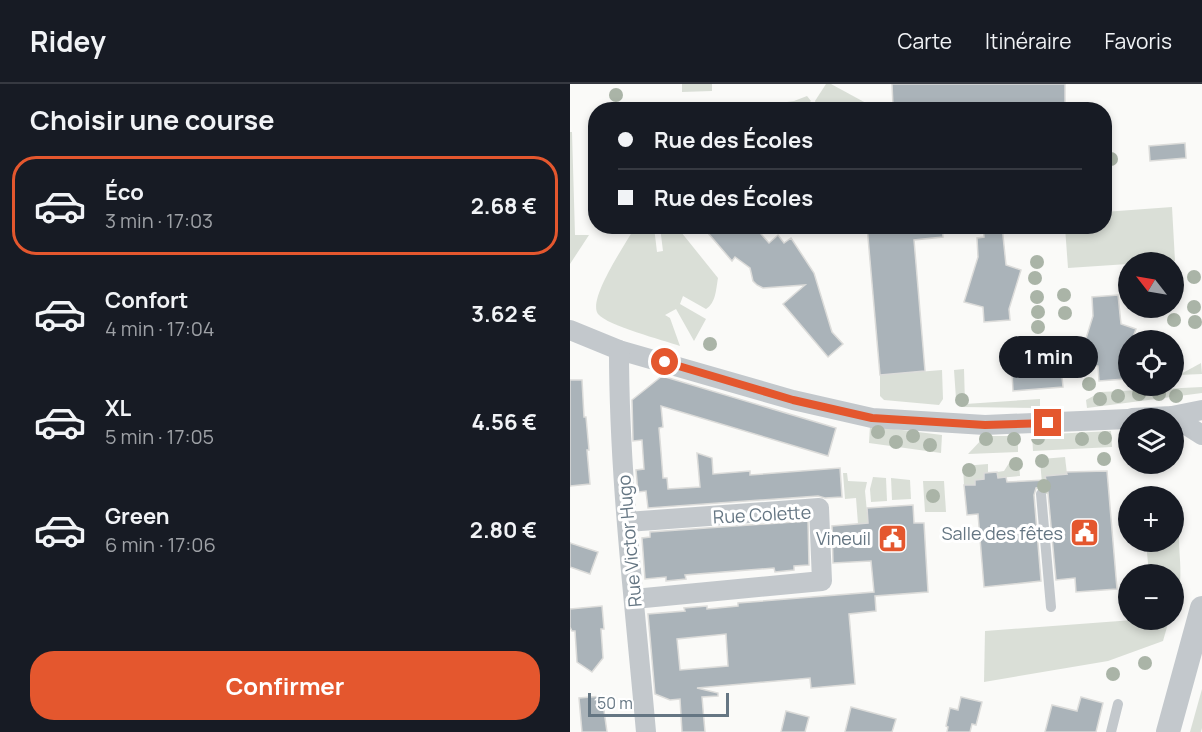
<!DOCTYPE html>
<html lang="fr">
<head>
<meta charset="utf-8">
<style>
  body { margin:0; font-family:Manrope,sans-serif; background:#20242c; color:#f1f3f6; height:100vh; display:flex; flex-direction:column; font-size:22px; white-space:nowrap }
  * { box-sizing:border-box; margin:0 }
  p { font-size:20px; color:#9ea1a6 }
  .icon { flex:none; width:33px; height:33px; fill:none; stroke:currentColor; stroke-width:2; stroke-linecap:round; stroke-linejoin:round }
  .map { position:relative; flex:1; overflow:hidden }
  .sheet { display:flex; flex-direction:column; background:#171b24; width:570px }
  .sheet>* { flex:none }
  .guide { position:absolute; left:18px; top:18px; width:524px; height:132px; border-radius:24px; box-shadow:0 3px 9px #0003; display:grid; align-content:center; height:132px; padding:0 30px; background:#171b24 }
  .needle { width:39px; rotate:301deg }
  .controls { position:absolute; left:548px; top:168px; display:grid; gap:12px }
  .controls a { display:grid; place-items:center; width:66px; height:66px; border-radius:50%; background:#171b24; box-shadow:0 3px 9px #0003; font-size:30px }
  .scale { position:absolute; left:18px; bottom:15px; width:141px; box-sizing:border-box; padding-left:6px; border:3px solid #657683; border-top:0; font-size:16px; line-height:21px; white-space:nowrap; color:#657683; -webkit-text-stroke:4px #fff; paint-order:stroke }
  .end { position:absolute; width:27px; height:27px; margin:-14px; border:8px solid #e4572e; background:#fff; box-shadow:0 0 0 3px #fff }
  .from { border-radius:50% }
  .bubble { position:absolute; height:42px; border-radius:21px; background:#171b24; box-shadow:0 3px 9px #0003; font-size:20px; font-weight:700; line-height:42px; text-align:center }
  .guide b { display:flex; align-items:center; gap:21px; height:57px; font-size:22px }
  .guide b+b { border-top:2px solid #363941 }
  .guide i { width:15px; height:15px; background:#f1f3f6 }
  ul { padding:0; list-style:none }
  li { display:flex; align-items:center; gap:18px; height:99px; margin:0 12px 9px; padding:0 18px; border:3px solid transparent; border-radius:24px }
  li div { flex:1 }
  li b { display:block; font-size:22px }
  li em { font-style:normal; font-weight:700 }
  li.selected { border-color:#e4572e }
  li>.icon { width:54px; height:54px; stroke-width:1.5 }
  h2 { padding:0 30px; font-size:27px; line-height:72px }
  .action { display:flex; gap:12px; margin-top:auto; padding:12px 30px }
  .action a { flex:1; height:69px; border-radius:24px; background:#e4572e; color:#fff; font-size:24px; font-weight:700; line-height:69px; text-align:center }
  header { display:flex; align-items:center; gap:36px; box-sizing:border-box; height:84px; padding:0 30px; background:#171b24; border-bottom:2px solid #363941 }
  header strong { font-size:28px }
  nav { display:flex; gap:33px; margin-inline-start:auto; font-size:21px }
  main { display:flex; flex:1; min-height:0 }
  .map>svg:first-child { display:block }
</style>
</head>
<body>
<header>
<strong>Ridey</strong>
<nav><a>Carte</a><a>Itinéraire</a><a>Favoris</a></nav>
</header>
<main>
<section class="sheet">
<h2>Choisir une course</h2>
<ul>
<li class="selected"><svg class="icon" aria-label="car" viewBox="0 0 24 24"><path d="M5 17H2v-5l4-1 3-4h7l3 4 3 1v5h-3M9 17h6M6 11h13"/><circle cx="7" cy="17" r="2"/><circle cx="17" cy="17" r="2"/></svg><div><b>Éco</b><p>3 min · 17:03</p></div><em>2.68 €</em></li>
<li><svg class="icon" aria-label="car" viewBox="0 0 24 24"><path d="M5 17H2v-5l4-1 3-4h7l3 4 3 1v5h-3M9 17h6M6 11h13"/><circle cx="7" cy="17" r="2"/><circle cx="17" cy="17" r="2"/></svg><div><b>Confort</b><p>4 min · 17:04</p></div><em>3.62 €</em></li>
<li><svg class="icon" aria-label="car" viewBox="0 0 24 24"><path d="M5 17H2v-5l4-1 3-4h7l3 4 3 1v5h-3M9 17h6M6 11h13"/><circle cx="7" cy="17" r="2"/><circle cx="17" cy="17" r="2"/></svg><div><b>XL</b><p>5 min · 17:05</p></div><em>4.56 €</em></li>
<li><svg class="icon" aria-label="car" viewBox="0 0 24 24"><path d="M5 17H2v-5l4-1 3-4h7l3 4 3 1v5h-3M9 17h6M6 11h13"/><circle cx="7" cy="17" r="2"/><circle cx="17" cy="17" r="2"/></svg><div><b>Green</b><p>6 min · 17:06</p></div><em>2.80 €</em></li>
</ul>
<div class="action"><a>Confirmer</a></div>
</section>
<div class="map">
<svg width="632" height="648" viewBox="0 0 632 648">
  <rect width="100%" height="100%" fill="#fafaf8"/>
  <g fill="#dadfd7">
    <polygon points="112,0 142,0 142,7 112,8"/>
    <polygon points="256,0 261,0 307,25 248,25 245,17"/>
    <polygon points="237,12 241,17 237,21 226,24 209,25 210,19 224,17"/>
    <polygon points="0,48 2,48 5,151 19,151 0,180"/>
    <polygon points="602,123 605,177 558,178 558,180 498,184 495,143 534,142 534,128"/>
    <path d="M65 143H84L87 168 93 167 90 143H107L148 194C146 205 146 219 136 225L113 212 110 220 136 235 124 257 106 225 95 231 100 234 110 262C93 256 38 242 28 230 17 215 57 158 65 143Z"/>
    <polygon points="631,279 632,290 609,291"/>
    <polygon points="394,285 395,320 470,315 470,324 391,323 386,315 384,286"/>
    <polygon points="372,286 373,315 369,321 314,316 310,312 310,291"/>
    <polygon points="632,303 632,309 517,324 516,316 531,308"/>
    <polygon points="300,342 372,351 371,369 299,359"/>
    <polygon points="541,347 542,363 463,367 462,351"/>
    <polygon points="415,352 448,352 448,368 398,370"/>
    <polygon points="495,373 497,390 479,410 473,410 470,377 472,375"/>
    <polygon points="441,376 449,376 450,392 428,394 427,388 434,387"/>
    <polygon points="418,380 418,389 414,389 414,395 405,396 405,401 394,401 393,382"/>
    <polygon points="273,389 277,389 278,397 297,398 295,407 298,439 288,440 286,414 275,415"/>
    <polygon points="303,393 316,394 317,417 301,418 300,405"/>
    <polygon points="321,394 340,396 341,415 322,416"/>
    <polygon points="353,397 374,397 376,428 355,428"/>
    <path d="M603 440H610C607 460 612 479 610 499 609 507 605 515 603 523V490H579L576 458H603Z"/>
    <polygon points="563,536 599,536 593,557 538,577 414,598 415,547"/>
    <polygon points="632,605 632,644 631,648 620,648"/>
  </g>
  <g fill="#aab3b9" stroke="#dcdcda" stroke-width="1.5" fill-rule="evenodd">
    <polygon points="322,0 495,0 495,26 329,26 323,22"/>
    <polygon points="615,59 616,74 580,77 579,62"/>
    <polygon points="132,142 184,142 199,159 208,151 214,159 221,154 244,189 262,248 273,260 258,273 213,220 235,201 193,204 187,201 183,197 180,184 165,173 162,177"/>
    <polygon points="297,142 372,142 373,153 344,156 355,287 310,291"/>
    <polygon points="413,142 432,142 436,181 451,186 439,225 440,236 414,238 413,223 394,218 408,173 407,154 414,153"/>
    <polygon points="548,211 551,240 566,245 562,256 558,256 558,271 554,284 555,295 529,297 528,282 509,277 523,232 522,213"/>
    <polygon points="491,283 493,303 443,307 442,288"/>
    <polygon points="92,292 266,344 258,372 91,322 93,343 89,344 91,368 93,394 97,394 98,405 130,403 127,369 142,374 143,390 180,387 180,391 270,384 272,413 255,414 248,412 78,424 76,407 68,408 66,386 74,385 72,356 63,357 62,316"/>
    <polygon points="0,296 12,296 14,333 16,333 19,366 17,366 20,400 0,402"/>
    <polygon points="537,387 547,505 506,508 505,494 486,496 478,409 477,405 471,403 466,404 464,411 471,497 414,503 408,430 397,431 394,401 405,401 405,396 414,395 414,389 427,388 428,394 436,393 437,398 476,396 475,392 497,390 496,388"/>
    <path d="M343 421 344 439H354L358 508 305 512 306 527 279 530 285 600 241 604 240 594 127 604 148 609V612L132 613 135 648H112L110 615 100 616 85 610 78 530 115 527 114 524 137 522V525L168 522V519L304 508 301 477 263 479 262 442 298 439 297 424ZM156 550 158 582 110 586 107 555Z"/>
    <polygon points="238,437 239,481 224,482 224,486 205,488 204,484 115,491 116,495 96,497 96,493 75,495 72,454 80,453 80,448"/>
    <polygon points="0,459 28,468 20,490 0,483"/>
    <polygon points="32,522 34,545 31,545 33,574 22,588 7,578 5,547 2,547 0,543 0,525"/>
    <polygon points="32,612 37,648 12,648 9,614"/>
    <polygon points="391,613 412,618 406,641 402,640 400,648 377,648 378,643 376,642 380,624 388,626"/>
    <polygon points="511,613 533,619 526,648 475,648 482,621 507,627"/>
    <polygon points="281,623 326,635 322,648 275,648"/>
    <polygon points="216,627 239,633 235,648 211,648"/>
  </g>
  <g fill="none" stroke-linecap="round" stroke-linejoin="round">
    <g stroke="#c3c8cc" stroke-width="10">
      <polyline points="471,410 481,523"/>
      <polyline points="541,648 548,620"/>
    </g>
    <g stroke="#c3c8cc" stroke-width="20">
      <polyline points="0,246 49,266 223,316 302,334 415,341 558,335"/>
      <path d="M49 266C49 394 65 521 76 648"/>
      <polyline points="602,332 632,351"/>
      <polyline points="562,334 602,332 632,326"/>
      <polyline points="57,438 249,424 252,497 64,515"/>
    </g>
    <polyline stroke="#c3c8cc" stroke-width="24" points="598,648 632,524"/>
  </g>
  <g fill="#aab4a7">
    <circle cx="46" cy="11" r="7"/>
    <circle cx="541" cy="75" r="7"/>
    <circle cx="467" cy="178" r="7"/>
    <circle cx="624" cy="193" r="7"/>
    <circle cx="465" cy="194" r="7"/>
    <circle cx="494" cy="211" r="7"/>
    <circle cx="467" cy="213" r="7"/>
    <circle cx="624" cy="223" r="7"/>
    <circle cx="468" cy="228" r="7"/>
    <circle cx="495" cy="229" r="7"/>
    <circle cx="604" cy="236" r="7"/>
    <circle cx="625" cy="238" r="7"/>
    <circle cx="468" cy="243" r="7"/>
    <circle cx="140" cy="260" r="7"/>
    <circle cx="466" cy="266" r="7"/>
    <circle cx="498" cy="267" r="7"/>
    <circle cx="519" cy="300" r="7"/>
    <circle cx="569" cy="310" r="7"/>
    <circle cx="589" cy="310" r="7"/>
    <circle cx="548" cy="312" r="7"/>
    <circle cx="606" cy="312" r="7"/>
    <circle cx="530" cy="315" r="7"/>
    <circle cx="392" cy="316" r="7"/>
    <circle cx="308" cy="348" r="7"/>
    <circle cx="343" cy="352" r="7"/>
    <circle cx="468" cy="354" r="7"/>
    <circle cx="535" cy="354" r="7"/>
    <circle cx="416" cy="355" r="7"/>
    <circle cx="444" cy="355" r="7"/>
    <circle cx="512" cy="355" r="7"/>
    <circle cx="326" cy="358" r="7"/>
    <circle cx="360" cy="361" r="7"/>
    <circle cx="534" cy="375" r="7"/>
    <circle cx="472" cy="377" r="7"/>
    <circle cx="446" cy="380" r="7"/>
    <circle cx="399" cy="386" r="7"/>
    <circle cx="474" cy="402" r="7"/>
    <circle cx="363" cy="412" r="7"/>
    <circle cx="575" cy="579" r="7"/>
    <circle cx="543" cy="590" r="7"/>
  </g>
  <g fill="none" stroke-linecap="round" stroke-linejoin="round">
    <polyline stroke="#e4572e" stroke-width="8" points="95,278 223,316 302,334 415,341 478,339"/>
  </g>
  <defs>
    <symbol id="civic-square" viewBox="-11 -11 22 22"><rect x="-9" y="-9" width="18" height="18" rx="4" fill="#e4572e" stroke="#fff"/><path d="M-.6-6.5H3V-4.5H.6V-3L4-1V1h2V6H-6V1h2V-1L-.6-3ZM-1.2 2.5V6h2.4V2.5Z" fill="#fff"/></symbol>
  </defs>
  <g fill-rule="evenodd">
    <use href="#civic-square" x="498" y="432" width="33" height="33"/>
    <use href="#civic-square" x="306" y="438" width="33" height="33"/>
  </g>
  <g text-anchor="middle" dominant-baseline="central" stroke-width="6" stroke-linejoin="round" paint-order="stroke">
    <g font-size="18" fill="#657683" stroke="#fff">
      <text transform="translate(192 430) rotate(-3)">Rue Colette</text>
      <text transform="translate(59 457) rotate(-95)">Rue Victor Hugo</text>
    </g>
    <g font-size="18" fill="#657683" stroke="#fff" text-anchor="end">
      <text x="493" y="449">Salle des fêtes</text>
      <text x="301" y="454">Vineuil</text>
    </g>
  </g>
</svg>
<div class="controls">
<a><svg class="needle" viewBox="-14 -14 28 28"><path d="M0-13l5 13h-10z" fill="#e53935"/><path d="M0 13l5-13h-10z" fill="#9ea1a6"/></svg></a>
<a><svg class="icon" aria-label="locate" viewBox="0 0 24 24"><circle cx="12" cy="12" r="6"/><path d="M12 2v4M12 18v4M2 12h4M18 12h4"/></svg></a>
<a><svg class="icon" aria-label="layers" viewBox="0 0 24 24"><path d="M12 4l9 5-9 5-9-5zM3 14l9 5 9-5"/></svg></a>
<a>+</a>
<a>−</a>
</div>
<div class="scale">50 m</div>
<i class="end from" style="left:95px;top:278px"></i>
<i class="end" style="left:478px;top:339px"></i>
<div class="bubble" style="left:429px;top:252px;width:99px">1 min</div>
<div class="guide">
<b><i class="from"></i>Rue des Écoles</b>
<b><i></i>Rue des Écoles</b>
</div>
</div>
</main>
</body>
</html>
